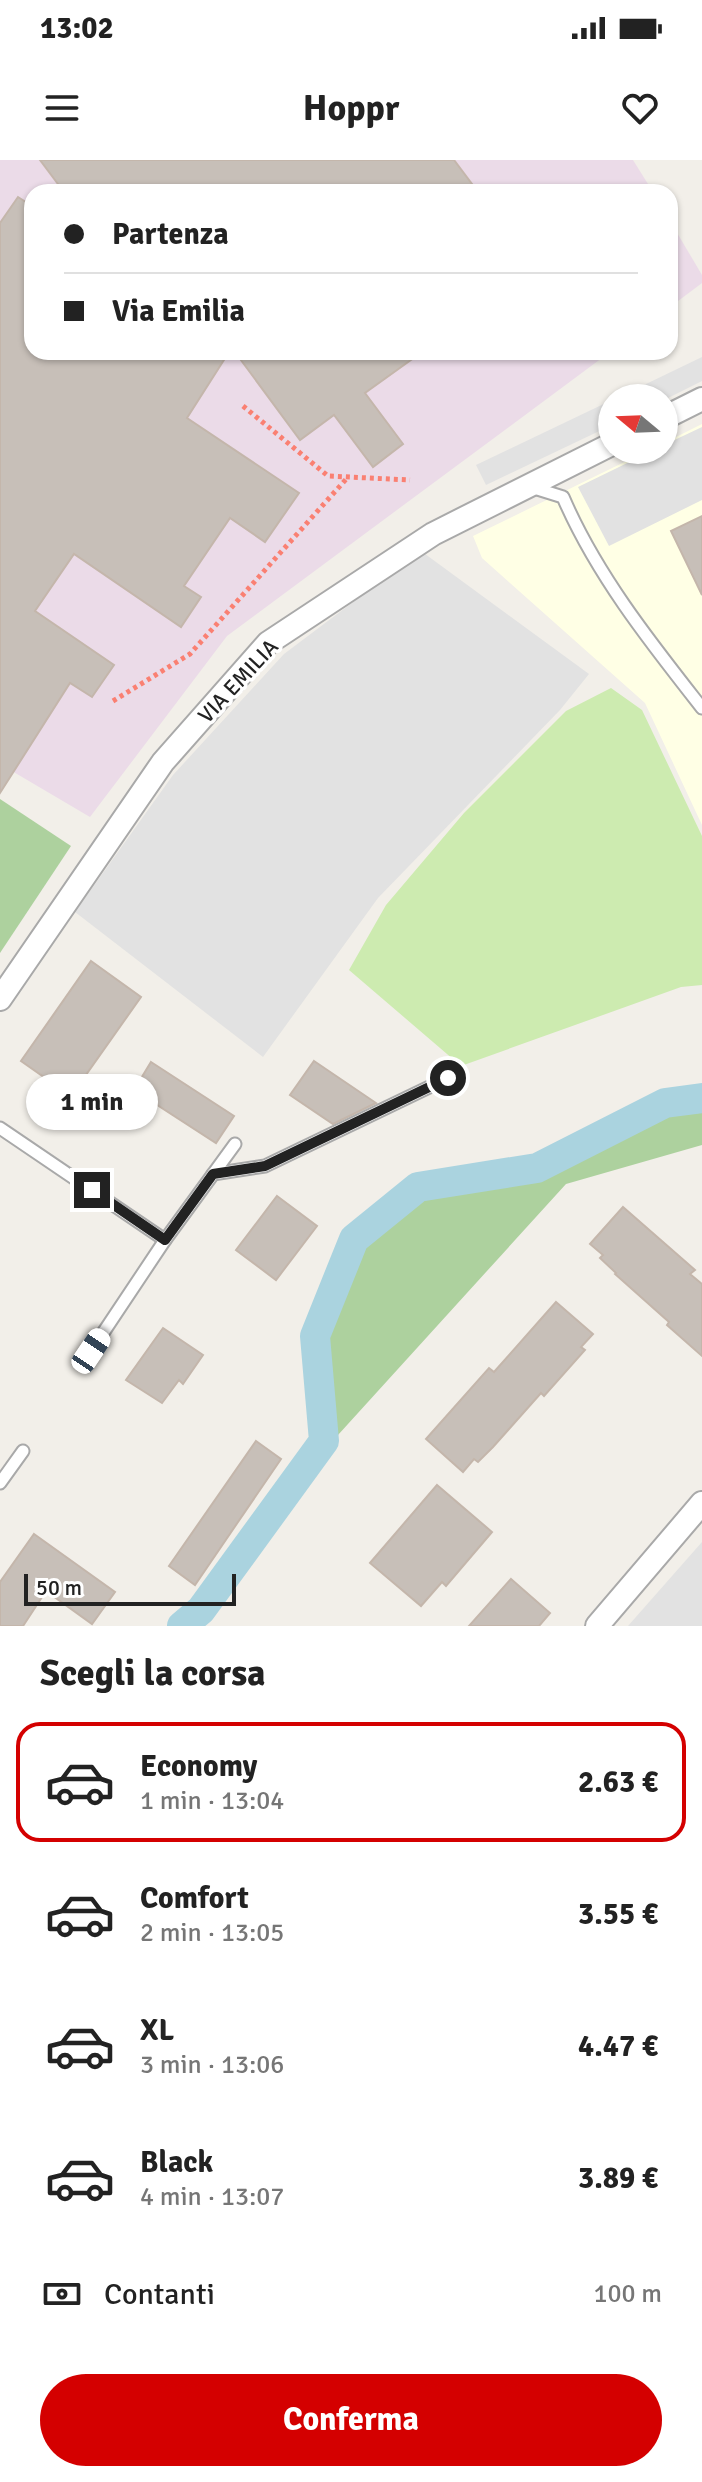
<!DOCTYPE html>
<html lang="it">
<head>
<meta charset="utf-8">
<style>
  body { margin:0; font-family:Signika,sans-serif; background:#f6f6f6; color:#222; height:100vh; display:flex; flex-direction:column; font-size:30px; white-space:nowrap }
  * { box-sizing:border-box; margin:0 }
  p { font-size:26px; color:#767676 }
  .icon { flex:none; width:44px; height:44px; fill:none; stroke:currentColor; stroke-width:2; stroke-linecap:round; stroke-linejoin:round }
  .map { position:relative; height:1466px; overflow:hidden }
  .details { display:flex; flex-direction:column; background:#fff; flex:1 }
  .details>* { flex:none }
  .hud { position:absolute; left:24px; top:24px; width:654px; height:176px; border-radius:24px; box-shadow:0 2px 6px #0004; display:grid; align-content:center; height:176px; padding:0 40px; background:#fff }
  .needle { width:52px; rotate:289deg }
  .controls { position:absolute; left:598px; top:224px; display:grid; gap:16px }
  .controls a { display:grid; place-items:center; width:80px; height:80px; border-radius:50%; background:#fff; box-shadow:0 2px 6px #0004; font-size:40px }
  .scale { position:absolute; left:24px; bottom:20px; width:212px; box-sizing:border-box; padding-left:8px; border:4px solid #222; border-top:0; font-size:22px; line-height:28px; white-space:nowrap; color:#222; -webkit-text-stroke:6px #fff; paint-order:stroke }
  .end { position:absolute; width:36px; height:36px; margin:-18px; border:10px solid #222; background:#fff; box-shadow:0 0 0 4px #fff }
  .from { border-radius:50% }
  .bubble { position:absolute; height:56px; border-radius:28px; background:#fff; box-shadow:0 2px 6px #0004; font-size:26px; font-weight:700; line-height:56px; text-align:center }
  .car { position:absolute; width:24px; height:48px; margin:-24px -12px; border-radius:10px; box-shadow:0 0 6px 2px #0007; background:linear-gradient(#fff 24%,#345 0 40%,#fff 0 76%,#345 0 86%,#fff 0) }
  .hud b { display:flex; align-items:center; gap:28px; height:76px; font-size:30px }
  .hud b+b { border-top:2px solid #e0e0e0 }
  .hud i { width:20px; height:20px; background:#222 }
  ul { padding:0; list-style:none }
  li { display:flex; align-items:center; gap:24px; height:120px; margin:0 16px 12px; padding:0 24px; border:4px solid transparent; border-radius:24px }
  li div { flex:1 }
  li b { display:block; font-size:30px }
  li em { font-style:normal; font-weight:700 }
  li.active { border-color:#d40000 }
  li>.icon { width:72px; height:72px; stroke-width:1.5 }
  h2 { padding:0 40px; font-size:36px; line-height:96px }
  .pay { display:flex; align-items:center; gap:20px; height:88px; padding:0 40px; font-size:30px }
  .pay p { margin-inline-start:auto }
  .button { display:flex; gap:16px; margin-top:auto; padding:16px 40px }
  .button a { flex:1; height:92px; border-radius:48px; background:#d40000; color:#fff; font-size:32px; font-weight:700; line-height:92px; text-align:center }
  .status { display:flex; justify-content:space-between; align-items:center; height:56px; padding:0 40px; background:#fff; direction:ltr }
  .status svg { height:22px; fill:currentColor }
  header { display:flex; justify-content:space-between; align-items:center; height:104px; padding:0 40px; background:#fff; font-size:36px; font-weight:700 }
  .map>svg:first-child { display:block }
</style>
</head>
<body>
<div class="status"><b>13:02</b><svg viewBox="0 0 49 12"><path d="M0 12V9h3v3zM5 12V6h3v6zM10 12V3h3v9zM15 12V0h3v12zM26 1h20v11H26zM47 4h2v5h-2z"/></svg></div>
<header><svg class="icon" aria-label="menu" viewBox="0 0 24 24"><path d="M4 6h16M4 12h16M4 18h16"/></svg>Hoppr<svg class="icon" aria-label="heart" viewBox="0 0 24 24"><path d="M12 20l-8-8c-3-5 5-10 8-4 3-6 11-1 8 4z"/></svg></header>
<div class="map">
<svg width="702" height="1466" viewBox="0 0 702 1466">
  <rect width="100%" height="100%" fill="#f2efe9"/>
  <g fill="#ebdbe8">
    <polygon points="0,0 633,0 653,32 32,32 32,192 610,192 227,476 90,657 0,604"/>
    <polygon points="670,61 702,115 702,123 670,147"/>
  </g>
  <polygon fill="#ffffe5" points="702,264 702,665 645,543 482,398 473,376 649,290 664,290 664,283"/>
  <polygon fill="#cdebb0" points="611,528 642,550 702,676 702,825 681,827 461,906 349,810 386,745 464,653 566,551"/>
  <g fill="#add19e">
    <polygon points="0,639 71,686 0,793"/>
    <polygon points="702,944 702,985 566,1024 338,1275 326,1180 362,1082 423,1029 539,1013 667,948"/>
  </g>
  <g fill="#e2e2e2">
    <polygon points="702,197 702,221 664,240 617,238"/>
    <polygon points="612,240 612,265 486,325 476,305"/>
    <polygon points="702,267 702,340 609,386 578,327 654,290 664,290 664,285"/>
    <polygon points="421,391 589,514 560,550 378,738 263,897 75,752 173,615 284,494"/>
    <polygon points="702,1382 702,1466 628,1466"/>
  </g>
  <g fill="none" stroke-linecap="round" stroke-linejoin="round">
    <polyline stroke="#aad3df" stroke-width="30" points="182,1466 201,1450 324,1281 315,1176 354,1079 418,1027 537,1008 665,943 702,938"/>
  </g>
  <g fill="#c7bfb8" stroke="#c4b6ab" stroke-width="2">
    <polygon points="40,0 454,0 478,32 64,32"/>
    <polygon points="18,37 32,46 32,192 229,192 187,258 299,333 265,382 230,358 184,426 201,437 181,467 74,394 35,451 114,505 92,537 70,523 0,633 0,63"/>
    <polygon points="235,192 422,192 365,233 403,284 373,307 334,255 300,280"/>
    <polygon points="702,356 702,435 671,371"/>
    <polygon points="91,801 141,837 71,936 21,901"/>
    <polygon points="314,901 376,943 333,964 290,935"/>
    <polygon points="151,902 234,956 216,983 134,930"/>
    <polygon points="277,1036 317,1066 276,1120 236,1090"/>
    <polygon points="623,1047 695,1110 690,1114 702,1124 702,1196 667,1165 669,1162 615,1114 616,1113 600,1098 603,1095 590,1084"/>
    <polygon points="556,1142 593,1174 581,1187 585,1190 544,1236 541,1233 493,1287 478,1302 474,1299 463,1312 426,1279 489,1208 494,1212"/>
    <polygon points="163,1168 203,1195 183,1224 179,1220 162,1243 126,1220"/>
    <polygon points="256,1281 281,1299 195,1425 169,1406"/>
    <polygon points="437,1325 492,1372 446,1426 442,1422 421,1446 370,1403"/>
    <polygon points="34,1374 115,1432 92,1464 46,1431 23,1466 0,1466 0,1422"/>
    <polygon points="511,1419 550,1453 539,1466 469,1466"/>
  </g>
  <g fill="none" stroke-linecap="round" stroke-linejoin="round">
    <defs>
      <g id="lane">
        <path d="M531 327 563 337C596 414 650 482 702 548"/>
        <polyline points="0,968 165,1080 235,984"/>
        <polyline points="213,1014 265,1006 448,918"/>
        <polyline points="91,1191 165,1080"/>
        <polyline points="0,1323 23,1291"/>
      </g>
      <g id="street">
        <polyline points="664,258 702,239"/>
        <polyline points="0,839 163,602 268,483 433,374 612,284"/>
        <polyline points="597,1466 702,1343"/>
      </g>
    </defs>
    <use href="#lane" stroke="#a9a9a9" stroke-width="15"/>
    <use href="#street" stroke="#a9a9a9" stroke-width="26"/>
    <g stroke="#fa8072" stroke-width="5" stroke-dasharray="4 4" stroke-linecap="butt">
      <polyline points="243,246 328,316 410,320"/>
      <polyline points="113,541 190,494 348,317"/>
    </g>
    <use href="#lane" stroke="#fff" stroke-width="11"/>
    <use href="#street" stroke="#fff" stroke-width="22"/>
  </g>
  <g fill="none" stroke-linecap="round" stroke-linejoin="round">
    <polyline stroke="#222" stroke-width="10" points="92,1030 165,1080 213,1014 265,1006 448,918"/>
  </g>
  <g text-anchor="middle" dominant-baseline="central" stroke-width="7" stroke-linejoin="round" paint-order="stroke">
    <g font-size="22" fill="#222" stroke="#fff">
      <text transform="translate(238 521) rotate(-47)">VIA EMILIA</text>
    </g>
  </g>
</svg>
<div class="controls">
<a><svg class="needle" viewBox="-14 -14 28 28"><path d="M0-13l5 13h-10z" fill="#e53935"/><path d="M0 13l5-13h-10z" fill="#767676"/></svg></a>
</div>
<div class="scale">50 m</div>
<i class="end from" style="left:448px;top:918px"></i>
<i class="end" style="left:92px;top:1030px"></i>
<div class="bubble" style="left:26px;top:914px;width:132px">1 min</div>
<i class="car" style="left:91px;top:1191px;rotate:34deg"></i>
<div class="hud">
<b><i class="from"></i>Partenza</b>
<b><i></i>Via Emilia</b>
</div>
</div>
<section class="details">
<h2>Scegli la corsa</h2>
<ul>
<li class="active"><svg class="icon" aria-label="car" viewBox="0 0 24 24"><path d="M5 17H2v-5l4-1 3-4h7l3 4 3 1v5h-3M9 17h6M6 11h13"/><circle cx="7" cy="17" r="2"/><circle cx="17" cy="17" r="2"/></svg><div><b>Economy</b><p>1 min · 13:04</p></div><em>2.63 €</em></li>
<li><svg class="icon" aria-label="car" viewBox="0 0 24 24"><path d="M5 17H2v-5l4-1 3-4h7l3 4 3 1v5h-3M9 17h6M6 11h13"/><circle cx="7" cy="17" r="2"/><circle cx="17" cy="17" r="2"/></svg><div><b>Comfort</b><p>2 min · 13:05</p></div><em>3.55 €</em></li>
<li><svg class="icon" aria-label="car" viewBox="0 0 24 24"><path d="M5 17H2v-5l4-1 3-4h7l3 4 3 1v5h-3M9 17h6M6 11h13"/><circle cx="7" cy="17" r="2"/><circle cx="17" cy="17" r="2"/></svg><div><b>XL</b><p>3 min · 13:06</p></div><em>4.47 €</em></li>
<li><svg class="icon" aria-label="car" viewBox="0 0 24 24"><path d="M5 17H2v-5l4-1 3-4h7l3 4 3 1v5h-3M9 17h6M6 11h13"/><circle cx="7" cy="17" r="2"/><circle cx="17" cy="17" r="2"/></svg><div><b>Black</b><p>4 min · 13:07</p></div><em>3.89 €</em></li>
</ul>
<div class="pay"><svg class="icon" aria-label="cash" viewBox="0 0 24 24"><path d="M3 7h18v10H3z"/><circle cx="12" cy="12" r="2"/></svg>Contanti<p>100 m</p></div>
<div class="button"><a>Conferma</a></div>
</section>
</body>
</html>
